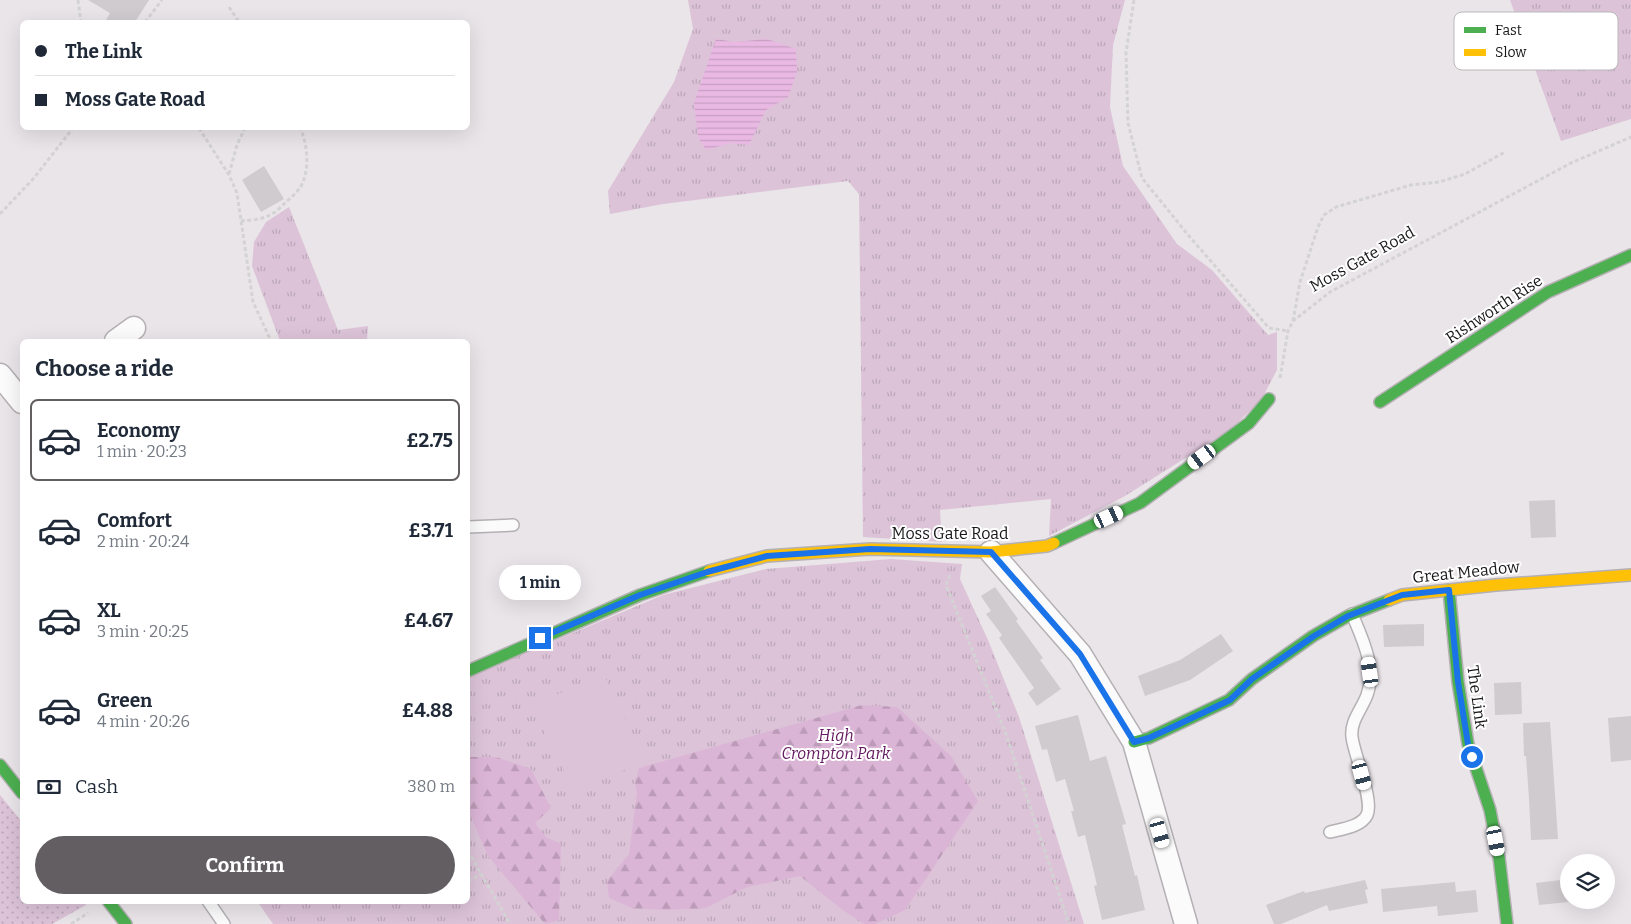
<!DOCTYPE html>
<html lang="en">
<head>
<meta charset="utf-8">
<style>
  body { margin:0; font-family:Bitter,serif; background:#f2f2f3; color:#1f2937; height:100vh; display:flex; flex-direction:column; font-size:19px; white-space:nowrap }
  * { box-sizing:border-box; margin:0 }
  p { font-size:16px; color:#747a83 }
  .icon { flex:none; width:28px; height:28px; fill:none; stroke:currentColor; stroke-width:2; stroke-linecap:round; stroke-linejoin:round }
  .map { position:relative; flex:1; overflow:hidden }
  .panel { position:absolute; left:20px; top:339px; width:450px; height:565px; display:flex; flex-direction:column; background:#fff; border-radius:8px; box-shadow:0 5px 20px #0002 }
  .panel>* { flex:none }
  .hud { position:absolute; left:20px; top:20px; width:450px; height:110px; border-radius:8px; box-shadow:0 5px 20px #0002; display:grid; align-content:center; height:110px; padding:0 15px; background:#fff }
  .fabs { position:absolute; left:1560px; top:854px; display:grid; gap:10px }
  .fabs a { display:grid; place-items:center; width:55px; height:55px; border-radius:50%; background:#fff; box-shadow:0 5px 20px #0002; font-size:25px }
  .end { position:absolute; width:22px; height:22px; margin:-11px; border:6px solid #1a73e8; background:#fff; box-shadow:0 0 0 2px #fff }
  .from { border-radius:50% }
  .bubble { position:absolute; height:35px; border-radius:18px; background:#fff; box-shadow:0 5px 20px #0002; font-size:16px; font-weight:700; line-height:35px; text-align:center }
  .car { position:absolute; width:15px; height:30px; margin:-15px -8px; border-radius:6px; box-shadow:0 0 4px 1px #0007; background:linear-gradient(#fff 24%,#345 0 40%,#fff 0 76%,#345 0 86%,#fff 0) }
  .hud b { display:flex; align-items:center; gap:18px; height:48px; font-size:19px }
  .hud b+b { border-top:1px solid #e0e1e3 }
  .hud i { width:12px; height:12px; background:#1f2937 }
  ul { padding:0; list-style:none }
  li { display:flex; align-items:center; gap:15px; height:82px; margin:0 10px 8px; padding:0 5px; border:2px solid transparent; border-radius:8px }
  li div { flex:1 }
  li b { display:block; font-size:19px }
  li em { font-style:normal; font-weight:700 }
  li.on { border-color:#625e61 }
  li>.icon { width:45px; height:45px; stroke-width:1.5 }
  h2 { padding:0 15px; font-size:22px; line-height:60px }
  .pay { display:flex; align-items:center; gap:12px; height:55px; padding:0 15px; font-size:19px }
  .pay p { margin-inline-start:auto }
  .button { display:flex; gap:10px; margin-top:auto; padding:10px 15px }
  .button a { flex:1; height:58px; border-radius:30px; background:#625e61; color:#fff; font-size:20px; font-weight:700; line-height:58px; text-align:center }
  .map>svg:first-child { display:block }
</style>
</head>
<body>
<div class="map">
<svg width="1631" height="924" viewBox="0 0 1631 924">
  <defs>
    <pattern id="grass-tufts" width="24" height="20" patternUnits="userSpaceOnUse" patternTransform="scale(1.25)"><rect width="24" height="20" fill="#dcc3d8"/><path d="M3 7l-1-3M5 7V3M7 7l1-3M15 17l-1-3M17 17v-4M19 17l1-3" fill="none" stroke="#bca7b9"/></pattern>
    <pattern id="forest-firs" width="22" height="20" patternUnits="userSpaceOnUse" patternTransform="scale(1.25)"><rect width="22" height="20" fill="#dbb5d6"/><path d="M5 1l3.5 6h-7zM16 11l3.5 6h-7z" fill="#bb9bb7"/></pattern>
    <pattern id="garden-dots" width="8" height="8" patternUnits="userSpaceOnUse" patternTransform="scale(1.25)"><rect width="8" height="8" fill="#dcc3d8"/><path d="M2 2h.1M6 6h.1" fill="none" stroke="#bca7b9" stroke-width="1.8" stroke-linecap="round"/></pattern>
    <pattern id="water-rules" width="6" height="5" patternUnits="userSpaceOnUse" patternTransform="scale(1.25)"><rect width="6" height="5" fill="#e9b9e3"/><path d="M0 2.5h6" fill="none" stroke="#c79ec2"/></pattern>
  </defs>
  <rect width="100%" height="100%" fill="#eae5e9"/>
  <g fill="url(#grass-tufts)">
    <polygon points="688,0 1125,0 1113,45 1110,107 1123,166 1177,244 1212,270 1268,335 1277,332 1277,370 1261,400 1230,430 1125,496 1049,536 1051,499 940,510 942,542 863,537 859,194 848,181 663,204 610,214 608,191 674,82 693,29"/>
    <polygon points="1510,0 1631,0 1631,119 1561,141"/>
    <polygon points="289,207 338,330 368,326 367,341 280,341 252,266 254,242 266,222"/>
    <polygon points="891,559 962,564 960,579 988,640 1019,717 1084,924 273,924 257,901 468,901 468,677 663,595 766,569"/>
  </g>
  <g fill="url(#forest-firs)">
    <polygon points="862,705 897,707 951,756 978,801 905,910 875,924 865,924 844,911 800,876 747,887 706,908 666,910 632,908 609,898 607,881 629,854 637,793 635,784 639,768"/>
    <polygon points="468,757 496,757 531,769 551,808 535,823 546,837 561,844 559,920 545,924 488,856 468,810"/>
  </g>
  <polygon fill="url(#garden-dots)" points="0,795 22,822 22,901 83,901 86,905 52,924 0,924"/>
  <polygon fill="#dcc3d8" points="604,675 646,761 574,791 531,705"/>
  <polygon fill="url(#water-rules)" points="716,39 735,42 767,39 796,49 797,72 788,97 766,110 749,145 731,143 706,150 698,137 694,103"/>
  <g fill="#cfcbce">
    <polygon points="88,0 149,0 135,22 105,22 110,13"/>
    <polygon points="264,166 284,199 261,212 242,180"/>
    <polygon points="1555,500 1556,537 1531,538 1529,501"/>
    <polygon points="995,587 1018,619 1016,621 1043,658 1040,660 1061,689 1037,706 1028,693 1034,688 999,638 1002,635 986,614 991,611 981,596"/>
    <polygon points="1424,624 1424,646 1384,647 1383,625"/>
    <polygon points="1221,634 1233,651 1190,680 1145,696 1138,676 1180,660"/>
    <polygon points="1521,682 1522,714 1495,715 1494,683"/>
    <polygon points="1078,715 1090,761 1106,756 1126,824 1122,825 1135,876 1137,875 1145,910 1102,920 1094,886 1097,885 1085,835 1078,837 1071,811 1074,811 1065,779 1056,782 1047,749 1042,750 1035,726"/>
    <polygon points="1631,716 1631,760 1611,762 1608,718"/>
    <polygon points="1550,722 1558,839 1531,840 1529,799 1526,756 1524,756 1523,723"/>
    <polygon points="1569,879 1569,902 1539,905 1536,883"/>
    <polygon points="1365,880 1368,889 1365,890 1368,903 1329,911 1327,905 1281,924 1274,924 1266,905 1304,891 1305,893"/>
    <polygon points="1455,882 1456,892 1476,890 1478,912 1438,916 1437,906 1383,912 1381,889"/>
  </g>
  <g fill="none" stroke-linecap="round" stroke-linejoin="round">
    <defs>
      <g id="lane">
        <polyline points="468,527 513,525"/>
        <path d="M1330 832C1341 829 1361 827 1367 815 1374 800 1354 755 1352 737 1350 721 1362 709 1367 695 1377 668 1362 638 1352 614"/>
        <polyline points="208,901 224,924"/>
      </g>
      <g id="street">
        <polyline points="116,341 134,328"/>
        <polyline points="0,375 22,402"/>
        <polyline points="991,552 1080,654 1134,742 1186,924"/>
      </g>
      <g id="fast">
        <polyline points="1380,402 1548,292 1631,255"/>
        <polyline points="1054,543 1140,503 1249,423 1269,399"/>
        <polyline points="1449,590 1458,682 1468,744 1490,810 1499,857 1507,924"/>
        <polyline points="468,671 640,595 709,571"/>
        <polyline points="1134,742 1149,738 1229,700 1252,679 1313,636 1348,616 1389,600"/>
        <polyline points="0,765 22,793"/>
        <polyline points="108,901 126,924"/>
      </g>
      <g id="slow">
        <polyline points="709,571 767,556 870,549 991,552 1047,546 1054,543"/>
        <polyline points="1389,600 1402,595 1496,585 1631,575"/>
      </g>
    </defs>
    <use href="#lane" stroke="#b4b0b3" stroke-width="14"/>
    <use href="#street" stroke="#b4b0b3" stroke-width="25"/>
    <use href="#fast" stroke="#b4b0b3" stroke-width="14"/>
    <use href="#slow" stroke="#b4b0b3" stroke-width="14"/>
    <g stroke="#d4d3d4" stroke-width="3" stroke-dasharray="4 2.5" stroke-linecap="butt">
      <polyline points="78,0 81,22"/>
      <polyline points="1134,0 1126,53 1128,123 1142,178 1189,236 1269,328 1288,331"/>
      <polyline points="229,7 239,22"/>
      <polyline points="145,22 162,0"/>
      <polyline points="199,128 229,175 237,193 253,302 271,341"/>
      <polyline points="229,174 237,145 245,128"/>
      <polyline points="0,214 34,178 73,128"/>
      <path d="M241 221C249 220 260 220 268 216 275 213 281 207 286 202 291 198 296 193 300 188 310 172 308 144 300 128"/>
      <polyline points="1293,321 1300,282 1318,227 1324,215 1336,207 1411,185 1439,182 1465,174 1505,152"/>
      <polyline points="1280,378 1288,331 1293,321 1330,292 1571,163 1631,137"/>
      <polyline points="950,575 946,585 1006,734 1069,924"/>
      <polyline points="468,851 510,924"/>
      <polyline points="468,881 481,874"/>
      <polyline points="71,924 88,913"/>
    </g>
    <use href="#lane" stroke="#fcfbfc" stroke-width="11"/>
    <use href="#street" stroke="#fcfbfc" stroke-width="22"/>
    <use href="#fast" stroke="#4caf50" stroke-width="11"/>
    <use href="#slow" stroke="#ffc107" stroke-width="11"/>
  </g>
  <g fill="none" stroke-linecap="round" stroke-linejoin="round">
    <polyline stroke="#1a73e8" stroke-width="6" points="540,638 640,595 707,572 767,556 870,549 991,552 1080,654 1134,742 1149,738 1175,726 1230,700 1252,679 1314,636 1348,616 1402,595 1449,590 1458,682 1468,744 1472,757"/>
  </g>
  <g text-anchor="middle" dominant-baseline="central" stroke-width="4" stroke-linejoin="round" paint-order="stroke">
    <g font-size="16" fill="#181618" stroke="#fff">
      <text transform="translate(1362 259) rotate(-29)">Moss Gate Road</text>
      <text transform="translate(1494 309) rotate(-33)">Rishworth Rise</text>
      <text x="950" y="533">Moss Gate Road</text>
      <text transform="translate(1466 572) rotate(-6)">Great Meadow</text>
      <text transform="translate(1477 697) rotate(82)">The Link</text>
    </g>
    <g font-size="16" font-style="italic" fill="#64185f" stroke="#fff">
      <text x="836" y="735">High<tspan x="836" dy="18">Crompton Park</tspan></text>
    </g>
  </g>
  <rect x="1454" y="12" width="164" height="58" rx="8" fill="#fff" stroke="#bab9ba" stroke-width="1"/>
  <rect x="1464" y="27" width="22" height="6" fill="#4caf50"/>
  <rect x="1464" y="49" width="22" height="7" fill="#ffc107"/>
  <g font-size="14" fill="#181618">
    <text x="1495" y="35">Fast</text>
    <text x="1495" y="57">Slow</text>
  </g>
</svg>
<div class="fabs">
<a><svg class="icon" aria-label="layers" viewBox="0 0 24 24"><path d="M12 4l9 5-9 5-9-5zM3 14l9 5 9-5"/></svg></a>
</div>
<i class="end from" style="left:1472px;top:757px"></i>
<i class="end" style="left:540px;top:638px"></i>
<div class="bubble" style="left:499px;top:565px;width:82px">1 min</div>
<i class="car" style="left:1202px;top:457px;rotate:234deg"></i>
<i class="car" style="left:1109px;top:517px;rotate:65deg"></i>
<i class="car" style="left:1370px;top:672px;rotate:352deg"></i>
<i class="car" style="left:1362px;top:775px;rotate:165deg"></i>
<i class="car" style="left:1160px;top:833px;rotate:164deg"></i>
<i class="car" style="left:1496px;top:841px;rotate:169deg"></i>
<div class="hud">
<b><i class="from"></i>The Link</b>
<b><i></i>Moss Gate Road</b>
</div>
<section class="panel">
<h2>Choose a ride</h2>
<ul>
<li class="on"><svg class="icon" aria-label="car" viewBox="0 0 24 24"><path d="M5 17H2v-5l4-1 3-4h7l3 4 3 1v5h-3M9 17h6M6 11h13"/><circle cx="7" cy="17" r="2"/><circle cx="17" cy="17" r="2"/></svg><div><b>Economy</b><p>1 min · 20:23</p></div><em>£2.75</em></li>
<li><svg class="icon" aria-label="car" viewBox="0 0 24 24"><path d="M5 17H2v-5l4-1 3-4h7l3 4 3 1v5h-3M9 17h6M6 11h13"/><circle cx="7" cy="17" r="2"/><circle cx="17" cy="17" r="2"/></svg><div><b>Comfort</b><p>2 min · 20:24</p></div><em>£3.71</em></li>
<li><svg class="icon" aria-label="car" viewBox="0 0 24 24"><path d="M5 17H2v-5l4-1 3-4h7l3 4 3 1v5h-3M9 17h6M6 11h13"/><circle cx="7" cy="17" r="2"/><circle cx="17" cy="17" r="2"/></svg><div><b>XL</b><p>3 min · 20:25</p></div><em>£4.67</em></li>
<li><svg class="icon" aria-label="car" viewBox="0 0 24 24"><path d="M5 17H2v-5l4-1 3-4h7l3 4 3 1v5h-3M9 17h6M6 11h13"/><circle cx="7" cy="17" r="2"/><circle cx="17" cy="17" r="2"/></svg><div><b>Green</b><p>4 min · 20:26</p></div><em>£4.88</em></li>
</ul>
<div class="pay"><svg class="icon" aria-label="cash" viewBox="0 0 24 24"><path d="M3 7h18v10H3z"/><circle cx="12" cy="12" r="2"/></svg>Cash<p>380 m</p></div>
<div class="button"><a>Confirm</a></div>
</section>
</div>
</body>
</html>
